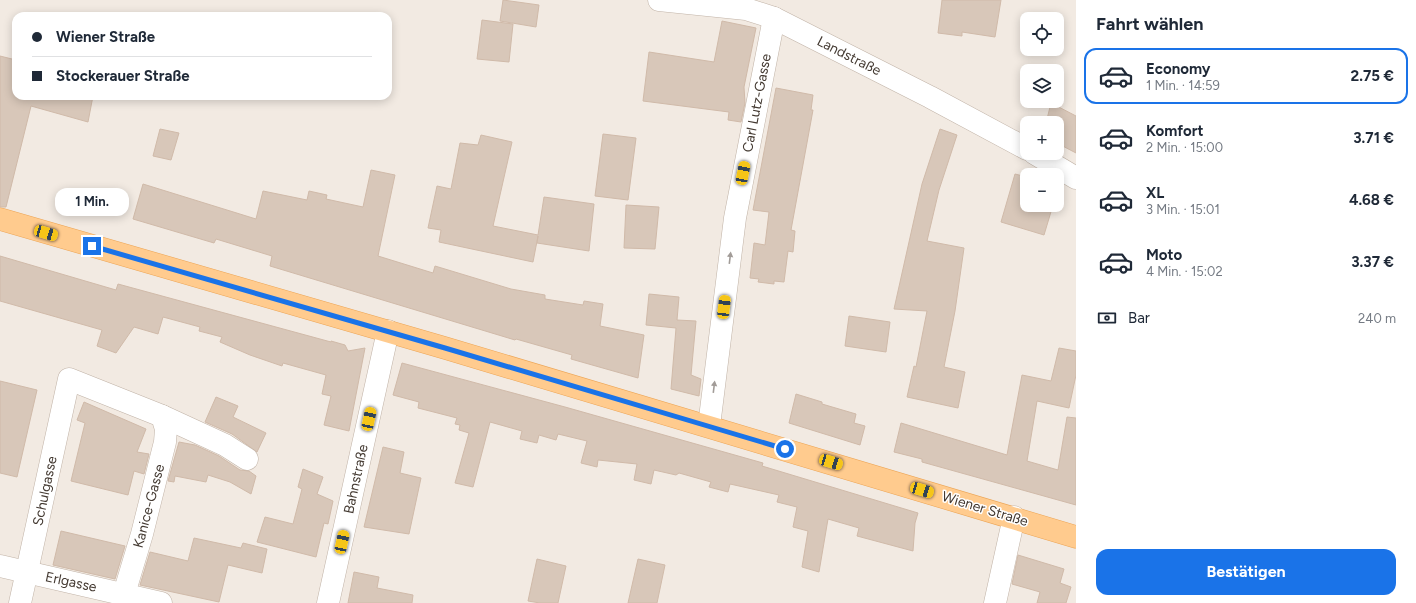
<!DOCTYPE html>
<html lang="de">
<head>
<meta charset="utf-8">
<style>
  body { margin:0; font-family:Figtree,sans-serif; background:#f2f2f3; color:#1f2937; height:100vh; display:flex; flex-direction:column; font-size:15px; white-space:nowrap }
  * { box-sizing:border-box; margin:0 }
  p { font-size:13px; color:#747a83 }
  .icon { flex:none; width:22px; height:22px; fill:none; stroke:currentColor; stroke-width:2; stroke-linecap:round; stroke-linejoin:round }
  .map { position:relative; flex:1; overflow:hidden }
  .drawer { display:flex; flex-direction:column; background:#fff; width:340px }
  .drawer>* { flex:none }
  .banner { position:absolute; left:12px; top:12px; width:380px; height:88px; border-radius:12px; box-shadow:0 2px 10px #0003; display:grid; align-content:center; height:88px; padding:0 20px; background:#fff }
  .buttons { position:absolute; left:1020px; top:12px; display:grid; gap:8px }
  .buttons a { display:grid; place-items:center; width:44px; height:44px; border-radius:8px; background:#fff; box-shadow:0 2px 10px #0003; font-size:20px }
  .end { position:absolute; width:18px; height:18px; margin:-9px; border:5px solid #1a73e8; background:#fff; box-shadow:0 0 0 2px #fff }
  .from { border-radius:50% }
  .bubble { position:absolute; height:28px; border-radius:12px; background:#fff; box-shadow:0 2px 10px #0003; font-size:13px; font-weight:700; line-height:28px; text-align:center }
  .car { position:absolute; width:12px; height:24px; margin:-12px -6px; border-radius:5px; box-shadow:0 0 3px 1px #0007; background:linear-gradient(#f5c518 24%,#345 0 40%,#f5c518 0 76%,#345 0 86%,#f5c518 0) }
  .banner b { display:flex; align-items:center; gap:14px; height:38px; font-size:15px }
  .banner b+b { border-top:1px solid #e0e1e3 }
  .banner i { width:10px; height:10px; background:#1f2937 }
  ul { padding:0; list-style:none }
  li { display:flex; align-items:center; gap:12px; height:56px; margin:0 8px 6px; padding:0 12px; border:2px solid transparent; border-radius:12px }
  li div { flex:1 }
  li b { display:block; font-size:15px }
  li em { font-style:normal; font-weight:700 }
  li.on { border-color:#1a73e8 }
  li>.icon { width:36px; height:36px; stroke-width:1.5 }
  h2 { padding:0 20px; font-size:18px; line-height:48px }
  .pay { display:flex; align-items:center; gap:10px; height:44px; padding:0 20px; font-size:15px }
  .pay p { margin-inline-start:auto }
  .cta { display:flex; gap:8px; margin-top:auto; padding:8px 20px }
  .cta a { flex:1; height:46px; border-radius:12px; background:#1a73e8; color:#fff; font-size:16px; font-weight:700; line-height:46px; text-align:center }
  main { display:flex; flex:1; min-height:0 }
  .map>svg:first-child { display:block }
</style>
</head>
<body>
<main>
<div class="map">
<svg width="1076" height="603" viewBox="0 0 1076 603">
  <rect width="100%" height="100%" fill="#f2eae2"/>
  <g fill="#d8c7b9" stroke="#d0baa9">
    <polygon points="503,0 539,5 536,27 500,21"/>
    <polygon points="942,0 1001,0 995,37 962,32 962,36 938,33"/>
    <polygon points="482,20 513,24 509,62 477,59"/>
    <polygon points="722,21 756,28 744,87 745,103 741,122 728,120 729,112 643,101 649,52 714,62"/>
    <polygon points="0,56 16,60 16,96 93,96 88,122 31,106 6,207 0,207"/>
    <polygon points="776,88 813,95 811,110 813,110 791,230 795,231 793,252 788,251 784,282 774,281 774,284 758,282 759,279 750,278 754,243 765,245 769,212 753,210"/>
    <polygon points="1051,103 1076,116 1076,153 1057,143 1057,123 1046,123"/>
    <polygon points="160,129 179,133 171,160 153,156"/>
    <polygon points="940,129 957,135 939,190 927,241 964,248 955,311 944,367 965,372 958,408 907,397 914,366 916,367 927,311 894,309 922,184"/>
    <polygon points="603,134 636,138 628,200 595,196"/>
    <polygon points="481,135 512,142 493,226 538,235 544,197 594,204 589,251 537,243 538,236 533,262 439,242 441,230 428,228 437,186 451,189 460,143 478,145"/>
    <polygon points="371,170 395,175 378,256 433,273 435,266 511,289 545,295 545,299 583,305 584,301 603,304 600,326 644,335 638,378 571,359 572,355 516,339 515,340 270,266 272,256 216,239 214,243 133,219 143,184 256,219 263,191 307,200 309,191 327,195 326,199 363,207"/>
    <polygon points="1015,174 1027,177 1027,205 1053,205 1044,235 1001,222"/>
    <polygon points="626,205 659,207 655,249 624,248"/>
    <polygon points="0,256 116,290 118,284 331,342 331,341 345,345 348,351 365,348 349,431 324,425 331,396 322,394 326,375 283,363 282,366 250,355 220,342 222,337 199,331 200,327 163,317 158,334 134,327 116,353 97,346 102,330 0,301"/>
    <polygon points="649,294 679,297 677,320 696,321 691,375 701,379 699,396 671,389 676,328 646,325"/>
    <polygon points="849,316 890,322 886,352 845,346"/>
    <polygon points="1059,348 1076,351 1076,375 1069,408 1037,401 1027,461 1058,470 1067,417 1076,418 1076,505 922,462 922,459 894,452 901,423 1007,455 1022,375 1051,381"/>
    <polygon points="402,363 565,407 763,463 762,466 918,513 915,523 913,551 857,536 859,528 828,519 819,572 802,567 808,531 793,527 797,507 777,502 779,495 730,484 728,492 709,487 711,482 679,473 676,475 654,470 651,484 634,480 637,464 598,460 597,467 581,463 587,441 558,434 556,440 539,435 537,443 520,439 522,431 490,422 473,487 455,483 469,433 459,430 460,425 455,424 457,418 418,408 419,402 393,395"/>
    <polygon points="0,381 37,390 17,477 0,473"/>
    <polygon points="796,394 822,402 822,404 856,414 854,423 865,426 860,445 789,423"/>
    <polygon points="216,397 238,406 233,417 266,433 257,452 232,434 205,422"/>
    <polygon points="84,402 146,429 137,452 149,454 144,474 134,471 128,495 71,481 85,423 77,420"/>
    <polygon points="179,442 195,445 219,456 240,470 249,471 256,476 251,494 230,482 208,475 206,482 175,476 174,482 168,481"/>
    <polygon points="383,447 404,452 400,473 421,478 409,534 364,527"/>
    <polygon points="303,469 323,477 317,494 333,501 328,524 324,523 316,557 257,542 265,517 293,524 302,489 298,487"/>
    <polygon points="61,531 125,546 115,579 53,565"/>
    <polygon points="194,538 241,548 243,543 267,549 262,573 228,565 219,602 140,585 150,552 188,561"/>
    <polygon points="1018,555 1064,569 1060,583 1071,587 1066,603 1037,603 1040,592 1012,584"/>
    <polygon points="537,559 566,566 558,603 540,603 528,601"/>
    <polygon points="638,559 665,565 657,603 628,603"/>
    <polygon points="354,572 379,577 377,588 413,595 412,603 348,603"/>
  </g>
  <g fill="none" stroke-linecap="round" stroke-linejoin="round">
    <defs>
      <g id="minor">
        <polyline points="659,0 746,9 774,18 930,97 1027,149"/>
        <polyline points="1034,153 1076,178"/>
        <polyline points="162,416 225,445 247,459"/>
        <polyline points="709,426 735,218 774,18"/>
        <polyline points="0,566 161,603"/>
        <polyline points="20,603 69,379 162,416 166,429 165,442 142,534 124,594"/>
        <polyline points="328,603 388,331"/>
        <polyline points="995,603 1014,517"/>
      </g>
      <polyline id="major" points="0,219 445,348 1076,537"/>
    </defs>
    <use href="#minor" stroke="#c1b3a7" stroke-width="23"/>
    <use href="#major" stroke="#eca556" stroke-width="23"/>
    <use href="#minor" stroke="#fff" stroke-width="22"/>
    <use href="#major" stroke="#ffcb8e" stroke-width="22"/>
  </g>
  <defs><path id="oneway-solid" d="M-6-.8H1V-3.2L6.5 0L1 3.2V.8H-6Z"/></defs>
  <g fill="#a29c98">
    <use href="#oneway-solid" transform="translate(730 258) rotate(-83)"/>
    <use href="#oneway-solid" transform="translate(714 387) rotate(-83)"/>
  </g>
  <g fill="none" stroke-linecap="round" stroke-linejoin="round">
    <polyline stroke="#1a73e8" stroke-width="5" points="92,246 445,348 785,449"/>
  </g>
  <g text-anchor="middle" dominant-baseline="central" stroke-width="3" stroke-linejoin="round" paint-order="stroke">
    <g font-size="14" fill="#443a32" stroke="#fff">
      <text transform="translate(849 56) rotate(27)">Landstraße</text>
      <text transform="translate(757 103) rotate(-79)">Carl Lutz-Gasse</text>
      <text transform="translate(356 479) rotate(-78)">Bahnstraße</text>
      <text transform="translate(45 491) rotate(-78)">Schulgasse</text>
      <text transform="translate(149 506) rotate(-75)">Kanice-Gasse</text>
      <text transform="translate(985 509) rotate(17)">Wiener Straße</text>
      <text transform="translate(71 582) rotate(12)">Erlgasse</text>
    </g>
  </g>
</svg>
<div class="buttons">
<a><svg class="icon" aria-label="locate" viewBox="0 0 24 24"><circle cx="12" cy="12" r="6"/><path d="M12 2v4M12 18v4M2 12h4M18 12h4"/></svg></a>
<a><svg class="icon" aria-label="layers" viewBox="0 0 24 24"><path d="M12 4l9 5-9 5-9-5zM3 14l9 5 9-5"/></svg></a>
<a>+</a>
<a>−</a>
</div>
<i class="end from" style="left:785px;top:449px"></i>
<i class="end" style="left:92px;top:246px"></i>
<div class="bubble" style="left:55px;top:188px;width:74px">1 Min.</div>
<i class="car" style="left:743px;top:173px;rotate:11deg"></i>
<i class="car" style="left:46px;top:233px;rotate:106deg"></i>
<i class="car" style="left:724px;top:307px;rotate:7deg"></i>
<i class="car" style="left:369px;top:419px;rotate:12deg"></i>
<i class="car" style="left:831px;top:462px;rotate:107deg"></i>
<i class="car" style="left:922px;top:490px;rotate:107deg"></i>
<i class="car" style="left:342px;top:542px;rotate:12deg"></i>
<div class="banner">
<b><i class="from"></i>Wiener Straße</b>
<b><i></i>Stockerauer Straße</b>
</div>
</div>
<section class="drawer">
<h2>Fahrt wählen</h2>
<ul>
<li class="on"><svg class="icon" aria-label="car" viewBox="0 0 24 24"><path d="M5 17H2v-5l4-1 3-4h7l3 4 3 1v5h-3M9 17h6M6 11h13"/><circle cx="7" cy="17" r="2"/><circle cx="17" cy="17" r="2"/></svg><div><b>Economy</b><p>1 Min. · 14:59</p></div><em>2.75 €</em></li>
<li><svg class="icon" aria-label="car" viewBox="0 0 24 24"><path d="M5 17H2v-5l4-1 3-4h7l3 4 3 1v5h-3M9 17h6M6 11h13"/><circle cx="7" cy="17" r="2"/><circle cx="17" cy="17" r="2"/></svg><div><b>Komfort</b><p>2 Min. · 15:00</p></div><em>3.71 €</em></li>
<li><svg class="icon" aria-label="car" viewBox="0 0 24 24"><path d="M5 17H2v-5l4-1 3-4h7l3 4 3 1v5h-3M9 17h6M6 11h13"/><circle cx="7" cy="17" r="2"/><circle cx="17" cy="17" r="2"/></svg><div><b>XL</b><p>3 Min. · 15:01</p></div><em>4.68 €</em></li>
<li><svg class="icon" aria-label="car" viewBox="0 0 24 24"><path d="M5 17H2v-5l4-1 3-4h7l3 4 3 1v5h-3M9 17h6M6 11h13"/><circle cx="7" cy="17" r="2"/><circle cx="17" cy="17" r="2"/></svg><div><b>Moto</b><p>4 Min. · 15:02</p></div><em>3.37 €</em></li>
</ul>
<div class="pay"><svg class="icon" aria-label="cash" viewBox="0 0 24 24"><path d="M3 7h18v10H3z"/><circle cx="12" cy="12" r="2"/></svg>Bar<p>240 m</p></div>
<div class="cta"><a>Bestätigen</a></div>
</section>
</main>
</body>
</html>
